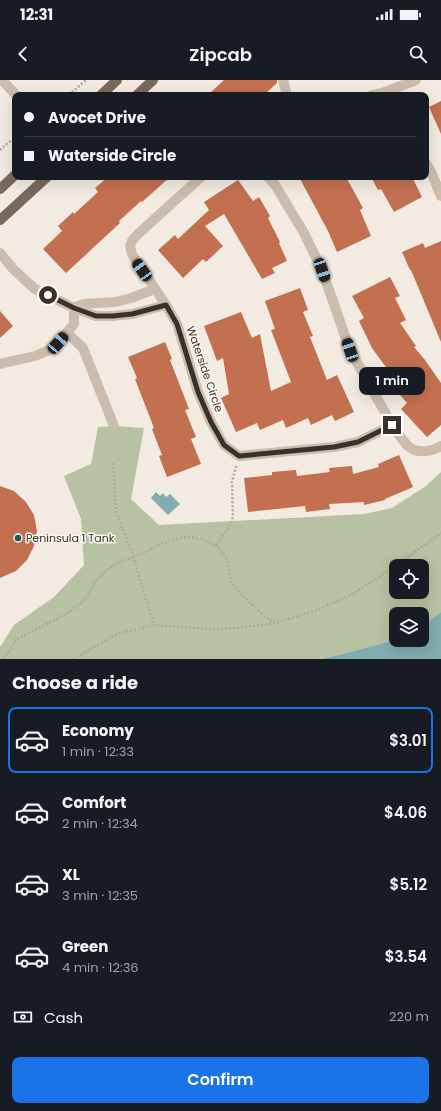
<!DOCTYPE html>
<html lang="en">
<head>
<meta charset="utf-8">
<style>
  body { margin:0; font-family:Poppins,sans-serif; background:#242831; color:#f1f3f6; height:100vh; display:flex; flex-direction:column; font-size:15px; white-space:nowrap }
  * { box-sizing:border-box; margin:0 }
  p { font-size:13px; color:#9ea1a6 }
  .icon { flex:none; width:22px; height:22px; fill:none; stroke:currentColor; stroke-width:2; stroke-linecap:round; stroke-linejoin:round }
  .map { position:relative; height:579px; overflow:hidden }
  .side { display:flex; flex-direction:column; background:#171b24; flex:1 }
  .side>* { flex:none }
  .top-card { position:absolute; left:12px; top:12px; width:417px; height:88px; border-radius:8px; box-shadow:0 4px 16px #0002; display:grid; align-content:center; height:88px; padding:0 12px; background:#171b24 }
  .tools { position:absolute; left:389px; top:479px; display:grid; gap:8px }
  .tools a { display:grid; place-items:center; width:40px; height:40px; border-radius:8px; background:#171b24; box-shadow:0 4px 16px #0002; font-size:20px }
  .end { position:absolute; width:18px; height:18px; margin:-9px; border:5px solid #3a312b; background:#fff; box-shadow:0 0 0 2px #fff }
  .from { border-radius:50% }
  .bubble { position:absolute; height:28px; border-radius:8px; background:#171b24; box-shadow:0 4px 16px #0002; font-size:13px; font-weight:600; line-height:28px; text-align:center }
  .car { position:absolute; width:12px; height:24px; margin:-12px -6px; border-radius:5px; box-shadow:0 0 3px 1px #0007; background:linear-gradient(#222 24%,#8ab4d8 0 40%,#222 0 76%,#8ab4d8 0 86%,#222 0) }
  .top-card b { display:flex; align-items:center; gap:14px; height:38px; font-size:15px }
  .top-card b+b { border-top:1px solid #363941 }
  .top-card i { width:10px; height:10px; background:#f1f3f6 }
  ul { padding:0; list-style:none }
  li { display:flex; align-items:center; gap:12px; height:66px; margin:0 8px 6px; padding:0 4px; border:2px solid transparent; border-radius:8px }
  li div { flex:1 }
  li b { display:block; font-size:15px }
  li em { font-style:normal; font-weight:600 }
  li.active { border-color:#1a73e8 }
  li>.icon { width:36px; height:36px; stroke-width:1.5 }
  h2 { padding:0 12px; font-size:18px; line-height:48px }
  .pay { display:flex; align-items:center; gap:10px; height:44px; padding:0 12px; font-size:15px }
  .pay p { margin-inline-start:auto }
  .cta { display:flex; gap:8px; margin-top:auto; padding:8px 12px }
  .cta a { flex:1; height:46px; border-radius:8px; background:#1a73e8; color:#fff; font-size:16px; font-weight:600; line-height:46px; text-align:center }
  .status { display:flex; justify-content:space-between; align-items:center; height:28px; padding:0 20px; background:#171b24; direction:ltr }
  .status svg { height:11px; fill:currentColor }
  header { display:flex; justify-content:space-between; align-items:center; height:52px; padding:0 12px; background:#171b24; font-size:18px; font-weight:600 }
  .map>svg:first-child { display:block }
</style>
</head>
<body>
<div class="status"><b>12:31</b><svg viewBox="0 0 49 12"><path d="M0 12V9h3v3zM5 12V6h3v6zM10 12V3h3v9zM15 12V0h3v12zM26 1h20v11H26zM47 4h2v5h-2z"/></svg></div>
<header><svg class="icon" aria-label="back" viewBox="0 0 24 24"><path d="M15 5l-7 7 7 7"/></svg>Zipcab<svg class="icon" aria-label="search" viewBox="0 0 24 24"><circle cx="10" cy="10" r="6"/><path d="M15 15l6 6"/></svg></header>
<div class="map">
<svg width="441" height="579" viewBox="0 0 441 579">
  <rect width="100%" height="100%" fill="#f3ebe1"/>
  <path fill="#b6c2a1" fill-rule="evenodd" d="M114 346 144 348 131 419 159 445 364 434 392 428 426 406 441 392V532L422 546V534H396V560L322 579H0V567L14 545 54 517 84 485 81 439 64 396 91 384 98 347ZM396 486H422V512H396Z"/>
  <g fill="#81acb0">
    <polygon points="156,412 160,416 163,413 166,417 170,414 180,424 168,435 151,418"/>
    <polygon points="441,532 441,579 322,579 396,560 422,560 422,546"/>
  </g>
  <g fill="#c37050">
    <polygon points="224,0 277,0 277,3 264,15 208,15"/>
    <polygon points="441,21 441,54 429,27"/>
    <polygon points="108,97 170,97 142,122 141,121 119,141 120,143 66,193 43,169 62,151 58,146 73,132 74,134 98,112 95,108"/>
    <polygon points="299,97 346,97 363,128 360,130 371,156 337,172 328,151"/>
    <polygon points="371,97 412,97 422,117 394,132 381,109 378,110"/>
    <polygon points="238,100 253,121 259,117 270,136 268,138 280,162 279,163 287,181 272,188 275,193 262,199 224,134 205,146 223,166 206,182 203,179 183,198 158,170 175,155 178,159 209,130 204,122"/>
    <polygon points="441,161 441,262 411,190 410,190 402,172 423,163 425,168"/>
    <polygon points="390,197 400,216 395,218 406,240 400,243 416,266 414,267 425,280 441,303 441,345 427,357 401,329 407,323 386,299 391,294 372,268 359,241 364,238 352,216"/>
    <polygon points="300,208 308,230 303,232 313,256 310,257 327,300 337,295 354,332 335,341 332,335 311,345 308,338 286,348 283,340 260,350 257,343 236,352 221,318 229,314 223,278 217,281 204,246 241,232 252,258 260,254 271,311 291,302 271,250 275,249 265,221"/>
    <polygon points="0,231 13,246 0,258"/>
    <polygon points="165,262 172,279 170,280 189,329 185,330 196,357 191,359 201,384 167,397 159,376 162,375 152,349 154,348 135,299 137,298 128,277"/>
    <polygon points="399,375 413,407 385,419 385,420 364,425 364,422 329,424 330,429 306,432 305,426 248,432 244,398 272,395 272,392 296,390 297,396 330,392 329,388 352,386 353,394 379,387 378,384"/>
    <polygon points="0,406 14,411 26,422 34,435 37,451 34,466 27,480 16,491 0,498"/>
  </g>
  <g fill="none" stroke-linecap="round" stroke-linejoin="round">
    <g stroke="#b7a697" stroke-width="2.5" stroke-dasharray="2 2" stroke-linecap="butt">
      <polyline points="69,15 86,0"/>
      <polyline points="0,70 9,62 15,59"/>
      <polyline points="113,383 116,431 132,473 154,545"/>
      <polyline points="216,465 226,477 229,490 230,499 236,509 264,536 275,542"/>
      <polyline points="4,579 17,559 66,534 81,523 88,515 94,504 102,494 116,484 145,472 168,461 180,458 190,457 201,459 216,465 227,451 233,437 232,402 236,386"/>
      <polyline points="73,579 106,560 118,554 154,545 212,549 238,548 275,543 317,530 351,515 392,489 441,453"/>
    </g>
    <g stroke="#ccbcad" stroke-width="10">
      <polyline points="2,0 16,15"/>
      <polyline points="283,0 287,15"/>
      <polyline points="372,15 385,12 416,0"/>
      <polyline points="426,83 432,94 441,116"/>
      <path d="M201 97 138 154C130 162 128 165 133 176L166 225 177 244 198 312 211 342 224 365 239 376 334 367 358 362 392 345C397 352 402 360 408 366 416 374 432 372 441 366"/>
      <polyline points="268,97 275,105 304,153 322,190 350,270 392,345"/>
      <polyline points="0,173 14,190 35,209 74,228 96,236 113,236 132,234 166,225"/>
      <polyline points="74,228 83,224 116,222 131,218 155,209"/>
      <polyline points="67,253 83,268 114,346"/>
      <polyline points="0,284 35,276 47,271 58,263 74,244 74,228"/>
    </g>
    <g stroke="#7b685d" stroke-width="10">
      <polyline points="101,15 117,0"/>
      <polyline points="137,15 153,0"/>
      <polyline points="0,109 15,95"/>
      <polyline points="0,140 47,97"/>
    </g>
  </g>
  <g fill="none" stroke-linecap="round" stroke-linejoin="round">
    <polyline stroke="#3a312b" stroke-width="5" points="48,215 74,228 96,236 113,236 132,234 166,225 177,244 198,312 211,342 224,365 239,376 334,367 358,362 392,345"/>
  </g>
  <circle fill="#21555b" stroke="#faf5ee" stroke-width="1.5" cx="18" cy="458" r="4"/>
  <g text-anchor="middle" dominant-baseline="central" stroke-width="3" stroke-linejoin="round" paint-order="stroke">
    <g font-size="11" fill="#3a312b" stroke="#faf5ee">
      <text transform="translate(205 289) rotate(71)">Waterside Circle</text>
    </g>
    <g font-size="11" fill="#3a312b" stroke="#faf5ee" text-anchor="start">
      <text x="26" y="458">Peninsula 1 Tank</text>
    </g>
  </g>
</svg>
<div class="tools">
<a><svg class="icon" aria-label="locate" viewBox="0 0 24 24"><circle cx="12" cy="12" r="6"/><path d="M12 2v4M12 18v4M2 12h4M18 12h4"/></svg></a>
<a><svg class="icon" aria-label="layers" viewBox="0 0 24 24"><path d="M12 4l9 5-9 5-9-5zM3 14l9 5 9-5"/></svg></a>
</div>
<i class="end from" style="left:48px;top:215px"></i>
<i class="end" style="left:392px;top:345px"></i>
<div class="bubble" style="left:359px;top:287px;width:66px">1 min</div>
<i class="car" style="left:142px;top:190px;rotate:325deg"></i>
<i class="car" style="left:322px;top:190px;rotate:161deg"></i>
<i class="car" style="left:58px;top:263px;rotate:41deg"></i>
<i class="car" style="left:350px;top:270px;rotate:341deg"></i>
<div class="top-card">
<b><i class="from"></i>Avocet Drive</b>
<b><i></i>Waterside Circle</b>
</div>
</div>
<section class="side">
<h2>Choose a ride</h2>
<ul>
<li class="active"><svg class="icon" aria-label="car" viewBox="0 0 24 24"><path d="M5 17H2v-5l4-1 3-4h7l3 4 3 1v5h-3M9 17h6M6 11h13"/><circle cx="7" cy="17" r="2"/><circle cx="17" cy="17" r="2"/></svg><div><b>Economy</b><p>1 min · 12:33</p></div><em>$3.01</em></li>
<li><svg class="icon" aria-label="car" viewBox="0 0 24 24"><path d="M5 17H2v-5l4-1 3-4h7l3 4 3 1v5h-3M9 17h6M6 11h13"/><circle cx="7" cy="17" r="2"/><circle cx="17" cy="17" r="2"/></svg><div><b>Comfort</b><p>2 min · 12:34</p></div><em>$4.06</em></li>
<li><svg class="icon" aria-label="car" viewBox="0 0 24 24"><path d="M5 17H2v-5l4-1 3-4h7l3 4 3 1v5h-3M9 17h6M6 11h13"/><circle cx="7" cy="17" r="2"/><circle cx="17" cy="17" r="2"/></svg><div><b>XL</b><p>3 min · 12:35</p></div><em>$5.12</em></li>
<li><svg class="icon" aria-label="car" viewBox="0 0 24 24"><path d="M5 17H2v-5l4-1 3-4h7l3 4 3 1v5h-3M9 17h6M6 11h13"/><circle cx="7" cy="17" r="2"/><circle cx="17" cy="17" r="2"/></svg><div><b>Green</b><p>4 min · 12:36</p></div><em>$3.54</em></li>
</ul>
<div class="pay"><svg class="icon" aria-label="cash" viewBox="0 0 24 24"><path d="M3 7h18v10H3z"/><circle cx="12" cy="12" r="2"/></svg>Cash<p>220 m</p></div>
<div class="cta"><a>Confirm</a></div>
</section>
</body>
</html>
